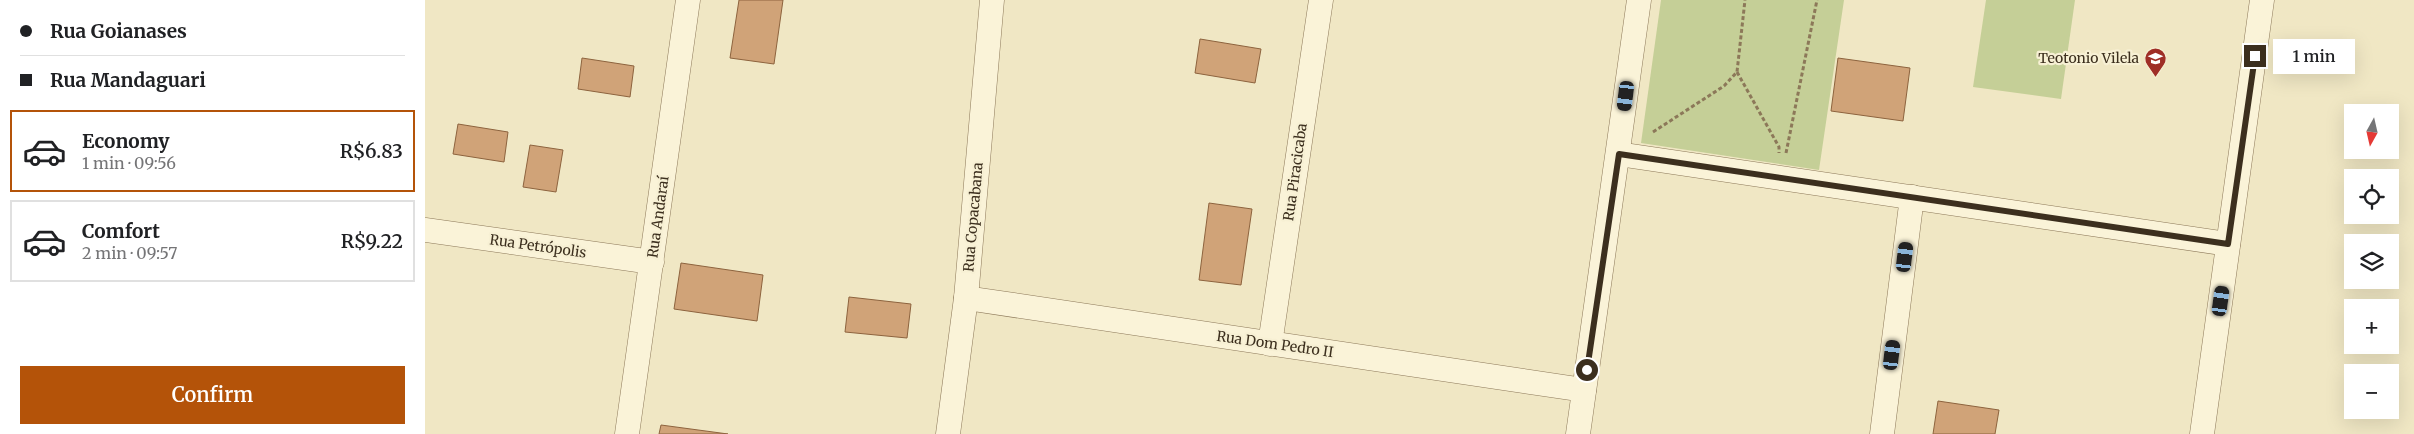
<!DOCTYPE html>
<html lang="en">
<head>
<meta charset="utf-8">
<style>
  body { margin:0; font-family:Merriweather,serif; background:#f2f2f2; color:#202124; height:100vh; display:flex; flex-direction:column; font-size:19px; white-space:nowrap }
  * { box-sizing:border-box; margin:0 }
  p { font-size:16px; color:#757577 }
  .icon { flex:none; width:28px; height:28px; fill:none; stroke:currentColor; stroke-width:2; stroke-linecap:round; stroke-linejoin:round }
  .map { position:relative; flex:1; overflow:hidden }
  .panel { display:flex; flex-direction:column; background:#fff; width:425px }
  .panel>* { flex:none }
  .hud { display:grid; align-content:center; height:110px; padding:0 20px; background:#fff }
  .needle { width:32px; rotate:188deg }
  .controls { position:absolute; left:1919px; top:104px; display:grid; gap:10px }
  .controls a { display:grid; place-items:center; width:55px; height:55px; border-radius:0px; background:#fff; box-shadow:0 5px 20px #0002; font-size:25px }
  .end { position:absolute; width:22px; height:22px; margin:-11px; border:6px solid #3c2f1e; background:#fff; box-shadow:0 0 0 2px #fff }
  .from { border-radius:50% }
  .bubble { position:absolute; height:35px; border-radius:0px; background:#fff; box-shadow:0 5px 20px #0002; font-size:16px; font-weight:600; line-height:35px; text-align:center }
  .car { position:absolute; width:15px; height:30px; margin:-15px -8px; border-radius:6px; box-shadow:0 0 4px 1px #0007; background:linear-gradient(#222 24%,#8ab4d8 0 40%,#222 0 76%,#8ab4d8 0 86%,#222 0) }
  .hud b { display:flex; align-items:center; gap:18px; height:48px; font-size:19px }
  .hud b+b { border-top:1px solid #e0e0e0 }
  .hud i { width:12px; height:12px; background:#202124 }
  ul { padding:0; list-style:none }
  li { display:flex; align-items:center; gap:15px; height:82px; margin:0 10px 8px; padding:0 10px; border:2px solid #e0e0e0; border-radius:0px }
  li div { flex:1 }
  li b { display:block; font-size:19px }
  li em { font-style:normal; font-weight:600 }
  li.selected { border-color:#b45309 }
  li>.icon { width:45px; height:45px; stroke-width:1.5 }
  .button { display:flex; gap:10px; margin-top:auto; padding:10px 20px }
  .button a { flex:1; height:58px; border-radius:0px; background:#b45309; color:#fff; font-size:20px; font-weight:600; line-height:58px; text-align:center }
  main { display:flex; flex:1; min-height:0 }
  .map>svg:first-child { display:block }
</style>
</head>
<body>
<main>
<section class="panel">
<div class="hud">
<b><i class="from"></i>Rua Goianases</b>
<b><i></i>Rua Mandaguari</b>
</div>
<ul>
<li class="selected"><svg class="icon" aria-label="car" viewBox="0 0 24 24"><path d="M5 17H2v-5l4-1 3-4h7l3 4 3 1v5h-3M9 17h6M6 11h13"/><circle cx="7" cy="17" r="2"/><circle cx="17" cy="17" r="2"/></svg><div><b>Economy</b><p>1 min · 09:56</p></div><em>R$6.83</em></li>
<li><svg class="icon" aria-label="car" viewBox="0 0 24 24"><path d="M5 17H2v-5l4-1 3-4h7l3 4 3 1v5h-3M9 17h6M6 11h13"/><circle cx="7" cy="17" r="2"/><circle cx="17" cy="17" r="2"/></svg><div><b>Comfort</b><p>2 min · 09:57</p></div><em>R$9.22</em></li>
</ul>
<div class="button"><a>Confirm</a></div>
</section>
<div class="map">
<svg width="1989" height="434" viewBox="0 0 1989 434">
  <rect width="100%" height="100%" fill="#f0e7c4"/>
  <g fill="#c5cf97">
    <polygon points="1236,0 1419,0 1394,170 1216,143"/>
    <polygon points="1561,0 1650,0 1636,99 1548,87"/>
  </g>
  <g fill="#d0a378" stroke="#8d633e">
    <polygon points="314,0 358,0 349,64 305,58"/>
    <polygon points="775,39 836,49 830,83 770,73"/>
    <polygon points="157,58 209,66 205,97 153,89"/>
    <polygon points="1413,58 1485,68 1478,121 1406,111"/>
    <polygon points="33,124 83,132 79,162 28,154"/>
    <polygon points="105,145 138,150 131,192 98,187"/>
    <polygon points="784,203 827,209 816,285 774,280"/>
    <polygon points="256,263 338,275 332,321 249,309"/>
    <polygon points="424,297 486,304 482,338 420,332"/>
    <polygon points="1513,401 1574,410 1570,434 1508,434"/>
    <polygon points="236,425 303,434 234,434"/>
  </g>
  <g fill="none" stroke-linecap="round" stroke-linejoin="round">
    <defs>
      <g id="street">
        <polyline points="1193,154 1803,244"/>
        <polyline points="0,230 227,262"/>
        <polyline points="541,298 1159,390"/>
        <polyline points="845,344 896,0"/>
        <polyline points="202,434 263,0"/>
        <polyline points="523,434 541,298 567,0"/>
        <polyline points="1153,434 1214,0"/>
        <polyline points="1457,434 1487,197"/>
        <polyline points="1777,434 1837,0"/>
      </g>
    </defs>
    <use href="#street" stroke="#8c7859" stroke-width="25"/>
    <g stroke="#8c7859" stroke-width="3" stroke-dasharray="4 2.5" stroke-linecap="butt">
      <polyline points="1312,72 1354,147 1354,153"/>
      <polyline points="1228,132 1299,86 1312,72 1320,0"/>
      <polyline points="1361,153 1392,0"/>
    </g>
    <use href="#street" stroke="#faf3d8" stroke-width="24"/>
  </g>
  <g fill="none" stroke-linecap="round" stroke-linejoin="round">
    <polyline stroke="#3c2f1e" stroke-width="6" points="1162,370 1194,154 1803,244 1830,56"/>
  </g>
  <defs>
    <symbol id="school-pin" viewBox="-11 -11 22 30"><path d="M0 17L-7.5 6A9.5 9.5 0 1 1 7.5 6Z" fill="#9f2e26" stroke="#f7f0d4"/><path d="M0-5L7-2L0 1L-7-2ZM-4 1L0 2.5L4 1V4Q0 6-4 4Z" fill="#fff"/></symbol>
  </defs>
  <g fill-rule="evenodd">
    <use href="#school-pin" x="1718" y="46" width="25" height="34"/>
  </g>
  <g text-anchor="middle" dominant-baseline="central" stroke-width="4.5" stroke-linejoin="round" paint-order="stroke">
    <g font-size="14" fill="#3c2f1e" stroke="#f7f0d4" text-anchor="end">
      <text x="1714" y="58">Teotonio Vilela</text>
    </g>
    <g font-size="14" fill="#3c2f1e" stroke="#f7f0d4">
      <text transform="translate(870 172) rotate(-82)">Rua Piracicaba</text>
      <text transform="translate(233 217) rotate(-82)">Rua Andaraí</text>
      <text transform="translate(548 217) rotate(-85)">Rua Copacabana</text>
      <text transform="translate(113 246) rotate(8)">Rua Petrópolis</text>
      <text transform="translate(850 344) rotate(8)">Rua Dom Pedro II</text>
    </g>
  </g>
</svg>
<div class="controls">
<a><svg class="needle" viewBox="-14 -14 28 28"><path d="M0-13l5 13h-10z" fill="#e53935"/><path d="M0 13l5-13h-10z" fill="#757577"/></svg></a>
<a><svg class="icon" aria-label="locate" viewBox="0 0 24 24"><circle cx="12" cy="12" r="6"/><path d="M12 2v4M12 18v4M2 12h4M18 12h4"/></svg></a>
<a><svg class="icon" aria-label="layers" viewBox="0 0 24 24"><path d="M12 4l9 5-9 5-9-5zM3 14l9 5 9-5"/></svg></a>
<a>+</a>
<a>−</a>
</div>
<i class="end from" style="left:1162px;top:370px"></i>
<i class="end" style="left:1830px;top:56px"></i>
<div class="bubble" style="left:1848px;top:39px;width:82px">1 min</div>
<i class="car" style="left:1201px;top:96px;rotate:187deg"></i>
<i class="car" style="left:1480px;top:257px;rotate:7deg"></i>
<i class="car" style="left:1796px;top:301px;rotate:8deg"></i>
<i class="car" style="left:1467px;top:355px;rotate:7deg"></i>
</div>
</main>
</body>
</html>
